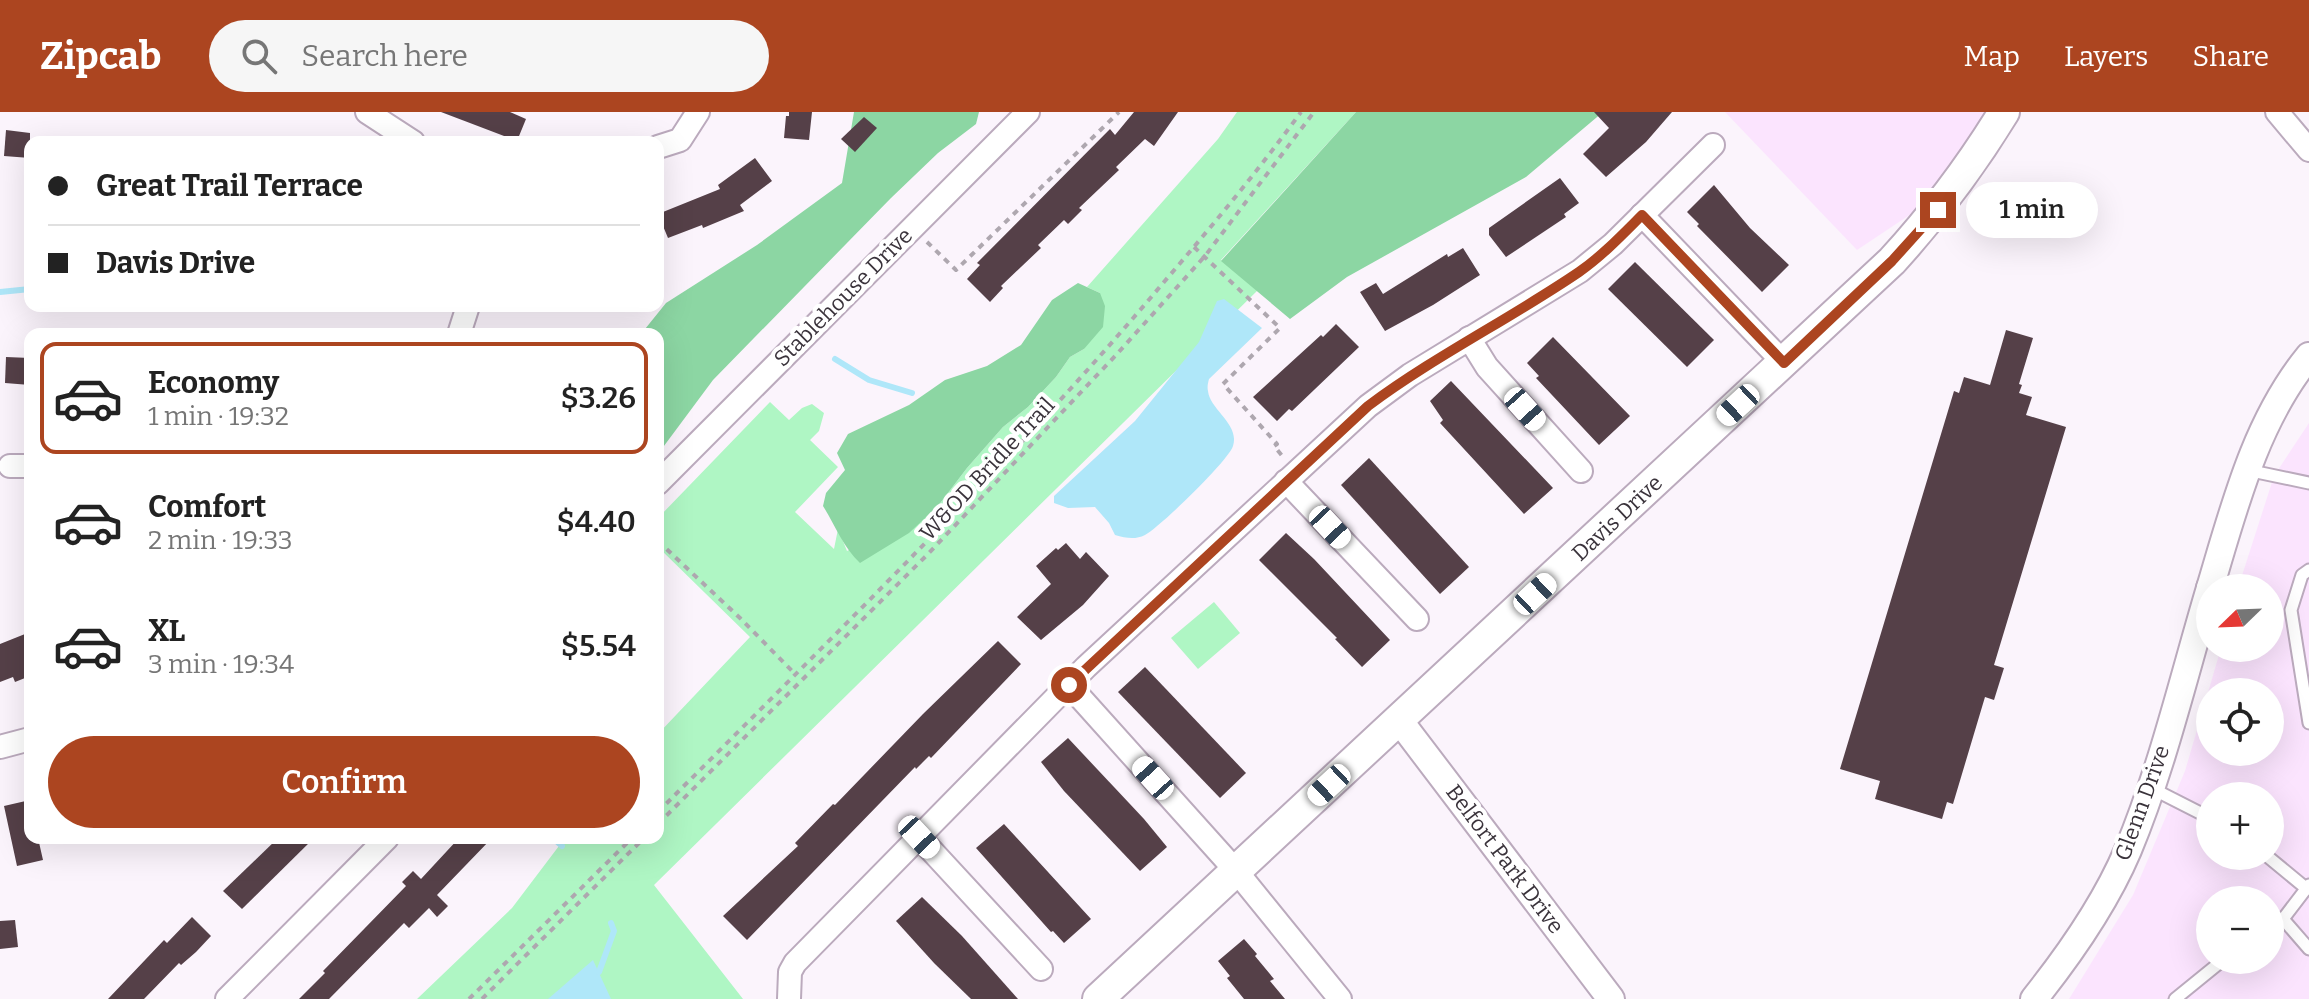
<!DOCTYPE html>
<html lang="en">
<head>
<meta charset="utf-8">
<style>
  body { margin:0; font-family:Bitter,serif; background:#f6f6f6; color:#222; height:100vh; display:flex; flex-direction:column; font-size:30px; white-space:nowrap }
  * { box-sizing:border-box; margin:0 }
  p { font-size:26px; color:#767676 }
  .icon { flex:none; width:44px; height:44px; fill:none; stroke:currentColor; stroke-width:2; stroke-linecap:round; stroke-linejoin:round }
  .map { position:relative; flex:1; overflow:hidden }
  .drawer { position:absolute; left:24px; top:216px; width:640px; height:516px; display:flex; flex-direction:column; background:#fff; border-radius:16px; box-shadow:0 8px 32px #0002 }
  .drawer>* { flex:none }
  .banner { position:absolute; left:24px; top:24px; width:640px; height:176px; border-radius:16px; box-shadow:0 8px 32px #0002; display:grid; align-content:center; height:176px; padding:0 24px; background:#fff }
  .needle { width:52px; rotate:247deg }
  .buttons { position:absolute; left:2196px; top:462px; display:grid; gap:16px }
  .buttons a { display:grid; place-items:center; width:88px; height:88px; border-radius:50%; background:#fff; box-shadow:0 8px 32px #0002; font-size:40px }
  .end { position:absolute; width:36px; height:36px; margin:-18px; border:10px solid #ac4520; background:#fff; box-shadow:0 0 0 4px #fff }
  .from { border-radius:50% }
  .bubble { position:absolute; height:56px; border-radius:28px; background:#fff; box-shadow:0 8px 32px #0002; font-size:26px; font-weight:600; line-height:56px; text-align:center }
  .car { position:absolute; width:24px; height:48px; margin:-24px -12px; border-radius:10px; box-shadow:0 0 6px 2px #0007; background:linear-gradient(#fff 24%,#345 0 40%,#fff 0 76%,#345 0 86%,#fff 0) }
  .banner b { display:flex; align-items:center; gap:28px; height:76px; font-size:30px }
  .banner b+b { border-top:2px solid #e0e0e0 }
  .banner i { width:20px; height:20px; background:#222 }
  ul { padding:14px 0 0; list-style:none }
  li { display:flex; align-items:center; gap:24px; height:112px; margin:0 16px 12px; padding:0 8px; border:4px solid transparent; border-radius:16px }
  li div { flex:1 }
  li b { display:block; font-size:30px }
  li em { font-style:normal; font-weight:600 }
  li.active { border-color:#ac4520 }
  li>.icon { width:72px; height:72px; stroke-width:1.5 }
  .cta { display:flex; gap:16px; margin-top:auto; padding:16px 24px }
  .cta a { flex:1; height:92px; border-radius:48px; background:#ac4520; color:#fff; font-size:32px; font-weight:600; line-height:92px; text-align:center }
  header { display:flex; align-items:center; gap:48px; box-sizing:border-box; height:112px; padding:0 40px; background:#ac4520; color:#fff }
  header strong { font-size:38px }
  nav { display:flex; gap:44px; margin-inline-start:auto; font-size:28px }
  .search { width:560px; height:72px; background:#f6f6f6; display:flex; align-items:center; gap:20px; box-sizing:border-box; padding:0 28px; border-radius:44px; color:#767676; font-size:30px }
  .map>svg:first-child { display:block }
</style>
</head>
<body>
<header>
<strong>Zipcab</strong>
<div class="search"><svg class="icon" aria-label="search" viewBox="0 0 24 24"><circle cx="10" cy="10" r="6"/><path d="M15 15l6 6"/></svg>Search here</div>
<nav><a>Map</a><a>Layers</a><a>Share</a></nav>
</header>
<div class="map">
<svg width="2309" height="887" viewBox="0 0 2309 887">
  <rect width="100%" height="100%" fill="#fbf4fc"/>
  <g fill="#fbe4fe" fill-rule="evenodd">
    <polygon points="1725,0 1988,0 1929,90 1857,138"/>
    <path d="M2309 311V887H2069L2133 783 2185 659 2221 536H2270V476H2238L2274 364ZM2210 580H2270V640H2210ZM2210 684H2270V744H2210ZM2210 788H2270V848H2210Z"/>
  </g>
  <g fill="#aff6c4">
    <polygon points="1237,0 1356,0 1221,148 1258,178 654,773 743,887 417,887 512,796 565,726 658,726 658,622 750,525 658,435 658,406 770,290 789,308 802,296 812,292 824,301 819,319 810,328 838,355 795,400 834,437 838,417 847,439 938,394 967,356 1003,315 1028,295 1056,265 1070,245 1084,237 1100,181 1087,175 1218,27"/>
    <polygon points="1214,490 1240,521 1198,557 1171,526"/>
  </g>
  <g fill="#8cd6a3">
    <polygon points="854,0 979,0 976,12 938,41 891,86 713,268 658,342 658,222 641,222 666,191 757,133 842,71"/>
    <polygon points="1356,0 1603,0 1526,65 1347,165 1290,207 1221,149"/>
    <path d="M1078 171 1100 181 1105 194 1103 215 1084 237 1070 245 1056 265 1028 295 1003 315 967 356 938 394 909 421 860 451C843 435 835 413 823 394L826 381 845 358 837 341 848 322 909 293 945 268 987 254 1021 233 1052 188Z"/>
  </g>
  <g fill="#afe7f9">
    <path d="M1224 187 1262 216 1209 267C1208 271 1207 275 1208 279 1210 298 1240 312 1233 334 1229 348 1160 415 1145 423 1135 428 1126 426 1115 423L1109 411 1095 395 1068 396 1054 391V384L1135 309 1199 230 1217 189Z"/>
    <polygon points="593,848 611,887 548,887"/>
  </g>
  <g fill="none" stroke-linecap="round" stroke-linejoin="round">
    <g stroke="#afe7f9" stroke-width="6">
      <polyline points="0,180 30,177"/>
      <polyline points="835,247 869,268 912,281"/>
      <polyline points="553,726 562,734"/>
      <polyline points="599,860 614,819 611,811"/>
    </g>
  </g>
  <g fill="#554048">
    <polygon points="441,0 510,0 526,7 517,29"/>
    <polygon points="789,0 812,0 809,28 784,26 786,4 789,4"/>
    <polygon points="1134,0 1178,0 1154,34 1145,27 1116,55 1119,58 1079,96 1082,98 1068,112 1064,108 1038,133 1041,136 1001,174 1003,176 990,190 967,167 980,153 977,151 1110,17 1115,23"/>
    <polygon points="1594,0 1672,0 1646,30 1606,65 1583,42 1609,16"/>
    <polygon points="864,5 877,16 855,40 841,27"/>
    <polygon points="6,18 30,21 30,46 4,44"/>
    <polygon points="755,46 772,69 740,93 744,99 703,116 702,113 668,126 658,102 720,77 718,73"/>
    <polygon points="1560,66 1579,91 1564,102 1566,105 1506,145 1489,123 1489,116"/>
    <polygon points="1714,73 1750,116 1789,153 1762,180 1697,114 1699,112 1687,100"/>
    <polygon points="1463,136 1480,163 1433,193 1385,219 1360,180 1376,171 1383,182 1447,142 1448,145"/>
    <polygon points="1635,150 1714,228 1687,255 1608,177"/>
    <polygon points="1336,212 1359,235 1292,299 1289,297 1277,309 1253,285 1321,223 1323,225"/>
    <polygon points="2006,218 2033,226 2019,272 2022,273 2019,281 2032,285 2026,303 2066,315 1994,553 2004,556 1994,588 1985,585 1953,692 1947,690 1942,707 1875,687 1880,669 1840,657 1954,279 1959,281 1964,265 1990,273"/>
    <polygon points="1553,225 1630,304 1599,333 1536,266 1539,264 1527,251"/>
    <polygon points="6,245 30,246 30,273 5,271"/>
    <polygon points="1451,269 1553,376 1524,402 1440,311 1443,308 1430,289"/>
    <polygon points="1369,346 1469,455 1440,482 1341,373"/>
    <polygon points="1286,421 1314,447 1390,528 1362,555 1335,527 1337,526 1259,448"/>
    <polygon points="1066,431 1080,447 1086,440 1109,464 1083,493 1041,528 1017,505 1051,472 1036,454 1056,436 1058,438"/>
    <polygon points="25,522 30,535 30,564 15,570 13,565 0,570 0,532"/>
    <polygon points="998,529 1021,552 931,646 929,644 916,657 915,655 747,828 723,804 798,734 795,731 833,692 835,693 923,602"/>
    <polygon points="1145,555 1246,661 1220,686 1118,580"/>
    <polygon points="1068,626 1144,707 1167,735 1140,759 1064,679 1041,650"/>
    <polygon points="30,688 30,726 38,726 43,748 17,754 4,694"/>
    <polygon points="1004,712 1091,807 1064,831 1053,819 1051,820 976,736"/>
    <polygon points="278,726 314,726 242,797 223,779"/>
    <polygon points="459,726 492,726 437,783 448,794 437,805 429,796 409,816 404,811 329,887 299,887 325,861 323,859 406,774 402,770 413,759 421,767"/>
    <polygon points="922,785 962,824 1018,887 971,887 934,851 896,809"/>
    <polygon points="192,805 211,824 196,840 181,853 179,851 144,887 108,887 164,828 167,831"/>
    <polygon points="15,808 18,835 0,837 0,809"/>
    <polygon points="1244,827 1257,842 1255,844 1274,867 1270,869 1285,887 1244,887 1227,866 1230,864 1218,849"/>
  </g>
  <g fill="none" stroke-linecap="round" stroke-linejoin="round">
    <defs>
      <g id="service">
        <polyline points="2247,358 2309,371"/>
        <polyline points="2309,458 2302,463 2291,498 2309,611"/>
        <polyline points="2151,676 2210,706"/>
        <polyline points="2267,744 2307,777"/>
        <polyline points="2283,807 2309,837"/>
        <polyline points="2270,816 2283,807 2309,773"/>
        <polyline points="2175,887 2223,848"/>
      </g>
      <g id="minor">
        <polyline points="367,0 413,30"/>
        <polyline points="2277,0 2309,38"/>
        <polyline points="658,35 680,28 698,0"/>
        <polyline points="1642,103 1784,251"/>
        <polyline points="459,222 468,194"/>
        <polyline points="1469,226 1487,255 1581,359"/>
        <polyline points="10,354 30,354"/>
        <polyline points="1286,369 1417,507"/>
        <polyline points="658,371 1028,0"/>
        <polyline points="1069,573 1237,760 1340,887"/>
        <polyline points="0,635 30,627"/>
        <polyline points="919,725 1041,857"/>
        <polyline points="227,887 387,726"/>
        <polyline points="789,887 790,860 795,851 1086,555 1368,294 1410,263 1580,159 1613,132 1713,33"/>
      </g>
      <g id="tertiary">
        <path d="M2210 476C2234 396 2255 310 2309 244"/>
        <polyline points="1399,608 1611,887"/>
        <path d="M2034 887C2070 842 2105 792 2128 738 2163 654 2184 563 2210 476"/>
      </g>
      <path id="secondary" d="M1098 887 1892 149C1935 102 1971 54 2004 0"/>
    </defs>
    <use href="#service" stroke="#bbaabd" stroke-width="15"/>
    <use href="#minor" stroke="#bbaabd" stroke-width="26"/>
    <use href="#tertiary" stroke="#bbaabd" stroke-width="30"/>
    <use href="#secondary" stroke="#bbaabd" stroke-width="34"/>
    <g stroke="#aea7af" stroke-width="4" stroke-dasharray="6 6" stroke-linecap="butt">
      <polyline points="927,130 956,158 1119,0"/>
      <polyline points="1194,135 1280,216 1223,272 1277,332 1274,334 1284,346"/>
      <polyline points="658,429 740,506 795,562"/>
      <path d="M658 700C830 527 1007 356 1164 170 1212 114 1258 59 1301 0"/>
      <polyline points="658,712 928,442 1117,242 1205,144 1314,0"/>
      <polyline points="469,887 632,726"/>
      <polyline points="482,887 644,726"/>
    </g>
    <use href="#service" stroke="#fff" stroke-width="11"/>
    <use href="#minor" stroke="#fff" stroke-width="22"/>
    <use href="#tertiary" stroke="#fff" stroke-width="26"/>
    <use href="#secondary" stroke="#fff" stroke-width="30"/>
  </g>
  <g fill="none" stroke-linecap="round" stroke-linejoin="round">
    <path stroke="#ac4520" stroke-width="10" d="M1069 573 1368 294C1435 244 1510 207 1579 160 1602 144 1622 123 1642 103L1784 251 1892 149 1938 98"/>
  </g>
  <g text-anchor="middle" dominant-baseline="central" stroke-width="8" stroke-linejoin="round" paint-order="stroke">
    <g font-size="22" fill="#3a333b" stroke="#fff">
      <text transform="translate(843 185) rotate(-45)">Stablehouse Drive</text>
      <text transform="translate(987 357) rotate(-47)">W&amp;OD Bridle Trail</text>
      <text transform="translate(1617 406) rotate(-43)">Davis Drive</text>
      <text transform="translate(2142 691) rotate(-70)">Glenn Drive</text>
      <text transform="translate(1505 747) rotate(53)">Belfort Park Drive</text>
    </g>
  </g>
</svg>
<div class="buttons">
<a><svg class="needle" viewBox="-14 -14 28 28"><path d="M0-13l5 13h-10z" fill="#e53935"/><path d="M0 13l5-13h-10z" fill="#767676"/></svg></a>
<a><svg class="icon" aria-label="locate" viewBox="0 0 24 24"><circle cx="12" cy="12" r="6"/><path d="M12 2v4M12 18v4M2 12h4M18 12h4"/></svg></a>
<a>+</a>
<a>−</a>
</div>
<i class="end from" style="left:1069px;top:573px"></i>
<i class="end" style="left:1938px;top:98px"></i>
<div class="bubble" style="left:1966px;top:70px;width:132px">1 min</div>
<i class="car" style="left:1738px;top:293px;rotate:227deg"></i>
<i class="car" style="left:1525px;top:297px;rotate:138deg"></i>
<i class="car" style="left:1330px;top:415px;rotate:137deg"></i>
<i class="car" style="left:1535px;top:482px;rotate:47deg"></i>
<i class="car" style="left:1153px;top:666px;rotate:318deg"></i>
<i class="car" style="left:1329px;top:673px;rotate:227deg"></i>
<i class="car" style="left:919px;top:725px;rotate:137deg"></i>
<div class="banner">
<b><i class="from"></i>Great Trail Terrace</b>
<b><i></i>Davis Drive</b>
</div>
<section class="drawer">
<ul>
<li class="active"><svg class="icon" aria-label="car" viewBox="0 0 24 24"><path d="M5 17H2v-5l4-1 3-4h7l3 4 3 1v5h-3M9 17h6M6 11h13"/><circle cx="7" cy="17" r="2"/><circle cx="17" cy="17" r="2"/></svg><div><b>Economy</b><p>1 min · 19:32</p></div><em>$3.26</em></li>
<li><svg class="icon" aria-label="car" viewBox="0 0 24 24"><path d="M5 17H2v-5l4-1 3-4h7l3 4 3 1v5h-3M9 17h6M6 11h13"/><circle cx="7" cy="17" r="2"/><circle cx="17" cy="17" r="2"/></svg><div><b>Comfort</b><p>2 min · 19:33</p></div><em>$4.40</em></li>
<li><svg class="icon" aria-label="car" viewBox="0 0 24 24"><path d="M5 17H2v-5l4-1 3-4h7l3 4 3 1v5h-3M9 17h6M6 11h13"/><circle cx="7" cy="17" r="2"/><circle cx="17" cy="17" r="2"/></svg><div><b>XL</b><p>3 min · 19:34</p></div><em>$5.54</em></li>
</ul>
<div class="cta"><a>Confirm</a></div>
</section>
</div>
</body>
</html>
